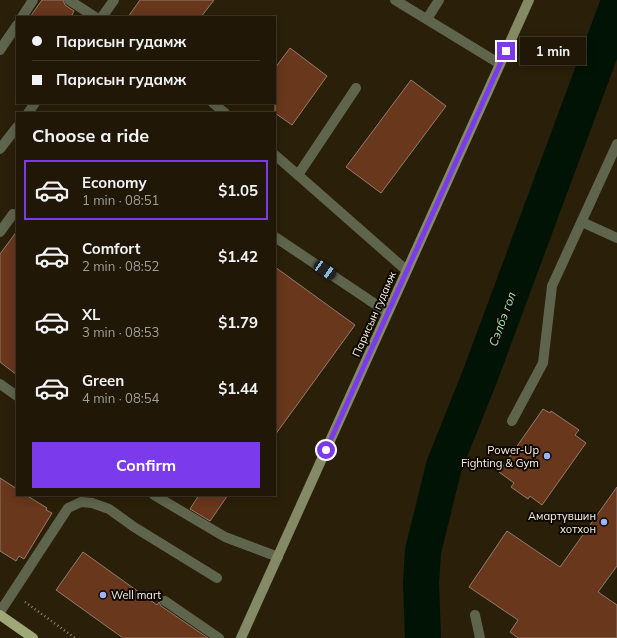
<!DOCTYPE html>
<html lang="en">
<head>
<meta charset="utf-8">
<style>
  body { margin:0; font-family:Mulish,sans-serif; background:#2d2414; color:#f1f3f6; height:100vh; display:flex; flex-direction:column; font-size:15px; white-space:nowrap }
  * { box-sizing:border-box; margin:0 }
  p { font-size:13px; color:#a29f9b }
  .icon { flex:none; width:22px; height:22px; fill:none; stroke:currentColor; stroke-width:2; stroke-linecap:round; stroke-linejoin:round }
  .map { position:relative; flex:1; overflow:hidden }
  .sheet { position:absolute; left:16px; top:112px; width:260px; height:384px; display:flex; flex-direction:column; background:#201706; border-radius:0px; box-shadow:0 2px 10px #0003,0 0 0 1px #3d3628 }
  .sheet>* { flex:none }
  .banner { position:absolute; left:16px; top:16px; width:260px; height:88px; border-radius:0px; box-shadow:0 2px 10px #0003,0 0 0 1px #3d3628; display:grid; align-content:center; height:88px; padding:0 16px; background:#201706 }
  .end { position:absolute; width:18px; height:18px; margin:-9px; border:5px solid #7c3aed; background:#fff; box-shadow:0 0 0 2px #fff }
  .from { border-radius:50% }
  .bubble { position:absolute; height:28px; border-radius:0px; background:#201706; box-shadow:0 2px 10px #0003,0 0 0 1px #3d3628; font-size:13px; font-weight:700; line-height:28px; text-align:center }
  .car { position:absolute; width:12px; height:24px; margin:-12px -6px; border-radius:5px; box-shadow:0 0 3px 1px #0007; background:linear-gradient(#222 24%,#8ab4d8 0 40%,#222 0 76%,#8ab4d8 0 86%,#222 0) }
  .banner b { display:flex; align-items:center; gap:14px; height:38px; font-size:15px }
  .banner b+b { border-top:1px solid #3d3628 }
  .banner i { width:10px; height:10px; background:#f1f3f6 }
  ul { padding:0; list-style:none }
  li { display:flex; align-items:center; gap:12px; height:60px; margin:0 8px 6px; padding:0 8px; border:2px solid transparent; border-radius:0px }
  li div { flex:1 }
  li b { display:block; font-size:15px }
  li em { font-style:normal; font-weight:700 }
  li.selected { border-color:#7c3aed }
  li>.icon { width:36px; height:36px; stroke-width:1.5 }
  h2 { padding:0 16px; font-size:18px; line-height:48px }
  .cta { display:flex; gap:8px; margin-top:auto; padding:8px 16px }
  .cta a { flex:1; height:46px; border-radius:0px; background:#7c3aed; color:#fff; font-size:16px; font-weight:700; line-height:46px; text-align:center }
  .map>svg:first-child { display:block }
</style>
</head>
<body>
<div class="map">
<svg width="617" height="638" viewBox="0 0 617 638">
  <rect width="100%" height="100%" fill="#2a1f08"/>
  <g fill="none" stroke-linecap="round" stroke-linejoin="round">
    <polyline stroke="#001304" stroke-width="36" points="423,638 421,583 423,551 444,466 480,376 617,7"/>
  </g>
  <g fill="#68371c" stroke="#967b6d">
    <polygon points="42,0 63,0 65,5 74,11 71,17 30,17"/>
    <polygon points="140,0 214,0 201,17 128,17"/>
    <polygon points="290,48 327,76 292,125 275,113 275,68"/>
    <polygon points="411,80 446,106 381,193 346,167"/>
    <polygon points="17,231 17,375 0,362 0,254"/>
    <polygon points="275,267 355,325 275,435"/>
    <polygon points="543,409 550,413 551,411 579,430 575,435 586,443 542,505 530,496 528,499 511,487 514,483 499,472"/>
    <polygon points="0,478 17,489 17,495 26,495 47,508 46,510 52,513 24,559 19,556 16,561 0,551"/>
    <polygon points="617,487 617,566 598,592 617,605 617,638 518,638 510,632 518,620 469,587 507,531 560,567"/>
    <polygon points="199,495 228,495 210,521 190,509"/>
    <polygon points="83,552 157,605 159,602 161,606 208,638 123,638 56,590"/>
  </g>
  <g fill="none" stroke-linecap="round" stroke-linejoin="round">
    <polyline stroke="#918875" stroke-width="2.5" stroke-dasharray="1 3" stroke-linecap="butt" points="25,602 75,638"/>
    <g stroke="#5f644d" stroke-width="10">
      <polyline points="69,0 95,17"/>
      <polyline points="395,0 500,64"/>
      <polyline points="22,17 33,0"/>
      <polyline points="102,17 114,0"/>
      <polyline points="427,19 439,0"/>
      <polyline points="0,50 17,25"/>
      <polyline points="213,103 225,113"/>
      <polyline points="28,113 35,103"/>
      <polyline points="0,149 17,127"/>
      <polyline points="275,155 298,175 356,88"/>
      <polyline points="582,222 617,238"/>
      <polyline points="0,232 13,214"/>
      <polyline points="275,237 387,312"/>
      <polyline points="0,384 17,396"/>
      <polyline points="154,495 225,537 278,557"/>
      <polyline points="165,601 219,638"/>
      <polyline points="0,612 68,508 81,502 92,503 109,509 134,527 217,578"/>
    </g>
    <g stroke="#5f644d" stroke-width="10">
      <polyline points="298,175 406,270"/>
      <polyline points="512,421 543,363 552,286 617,144"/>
      <polyline points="475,615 480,638"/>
    </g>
    <polyline stroke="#838a65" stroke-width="10" points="241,638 529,0"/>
    <polyline stroke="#9fa877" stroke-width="10" points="0,615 33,638"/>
  </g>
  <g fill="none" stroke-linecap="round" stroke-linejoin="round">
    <polyline stroke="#7c3aed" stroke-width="5" points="326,450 506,51"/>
  </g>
  <g fill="#9db4fd" stroke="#0e0903" stroke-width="1.5">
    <circle cx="547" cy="456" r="4"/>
    <circle cx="604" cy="522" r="4"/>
    <circle cx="103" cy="595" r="4"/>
  </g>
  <g text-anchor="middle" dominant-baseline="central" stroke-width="4" stroke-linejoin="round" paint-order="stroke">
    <g font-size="11" fill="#fbf3e5" stroke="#0e0903">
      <text transform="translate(374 314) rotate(-66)">Парисын гудамж</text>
    </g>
    <g font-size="11" fill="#fbf3e5" stroke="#0e0903" text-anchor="end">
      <text x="539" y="450">Power-Up<tspan x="539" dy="13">Fighting &amp; Gym</tspan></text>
      <text x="596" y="516">Амартүвшин<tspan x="596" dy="13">хотхон</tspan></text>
      <text x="111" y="595" text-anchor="start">Well mart</text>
    </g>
    <g font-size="12" font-style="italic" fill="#9eeab0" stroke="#0e0903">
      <text transform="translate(502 319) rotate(-70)">Сэлбэ гол</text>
    </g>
  </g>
</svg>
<i class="end from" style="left:326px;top:450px"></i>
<i class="end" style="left:506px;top:51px"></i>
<div class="bubble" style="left:520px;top:37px;width:66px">1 min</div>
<i class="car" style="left:325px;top:270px;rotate:124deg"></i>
<div class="banner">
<b><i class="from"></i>Парисын гудамж</b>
<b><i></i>Парисын гудамж</b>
</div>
<section class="sheet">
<h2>Choose a ride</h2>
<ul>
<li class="selected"><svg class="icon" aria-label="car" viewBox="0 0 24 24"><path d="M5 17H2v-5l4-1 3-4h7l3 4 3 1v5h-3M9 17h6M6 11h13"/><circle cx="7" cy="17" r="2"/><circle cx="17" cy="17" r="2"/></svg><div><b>Economy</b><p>1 min · 08:51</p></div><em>$1.05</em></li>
<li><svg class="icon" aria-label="car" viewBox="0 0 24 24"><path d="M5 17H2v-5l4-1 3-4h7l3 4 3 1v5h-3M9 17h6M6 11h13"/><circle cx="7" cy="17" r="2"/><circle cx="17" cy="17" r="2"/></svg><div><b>Comfort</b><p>2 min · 08:52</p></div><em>$1.42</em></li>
<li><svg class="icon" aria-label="car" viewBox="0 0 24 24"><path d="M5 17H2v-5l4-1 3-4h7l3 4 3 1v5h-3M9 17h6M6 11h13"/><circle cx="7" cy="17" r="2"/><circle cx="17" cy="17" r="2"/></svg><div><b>XL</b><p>3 min · 08:53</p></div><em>$1.79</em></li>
<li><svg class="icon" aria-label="car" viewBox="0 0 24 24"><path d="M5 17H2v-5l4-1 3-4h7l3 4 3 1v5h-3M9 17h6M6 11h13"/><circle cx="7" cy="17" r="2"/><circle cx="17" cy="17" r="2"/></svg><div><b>Green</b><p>4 min · 08:54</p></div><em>$1.44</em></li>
</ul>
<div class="cta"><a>Confirm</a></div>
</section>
</div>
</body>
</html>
